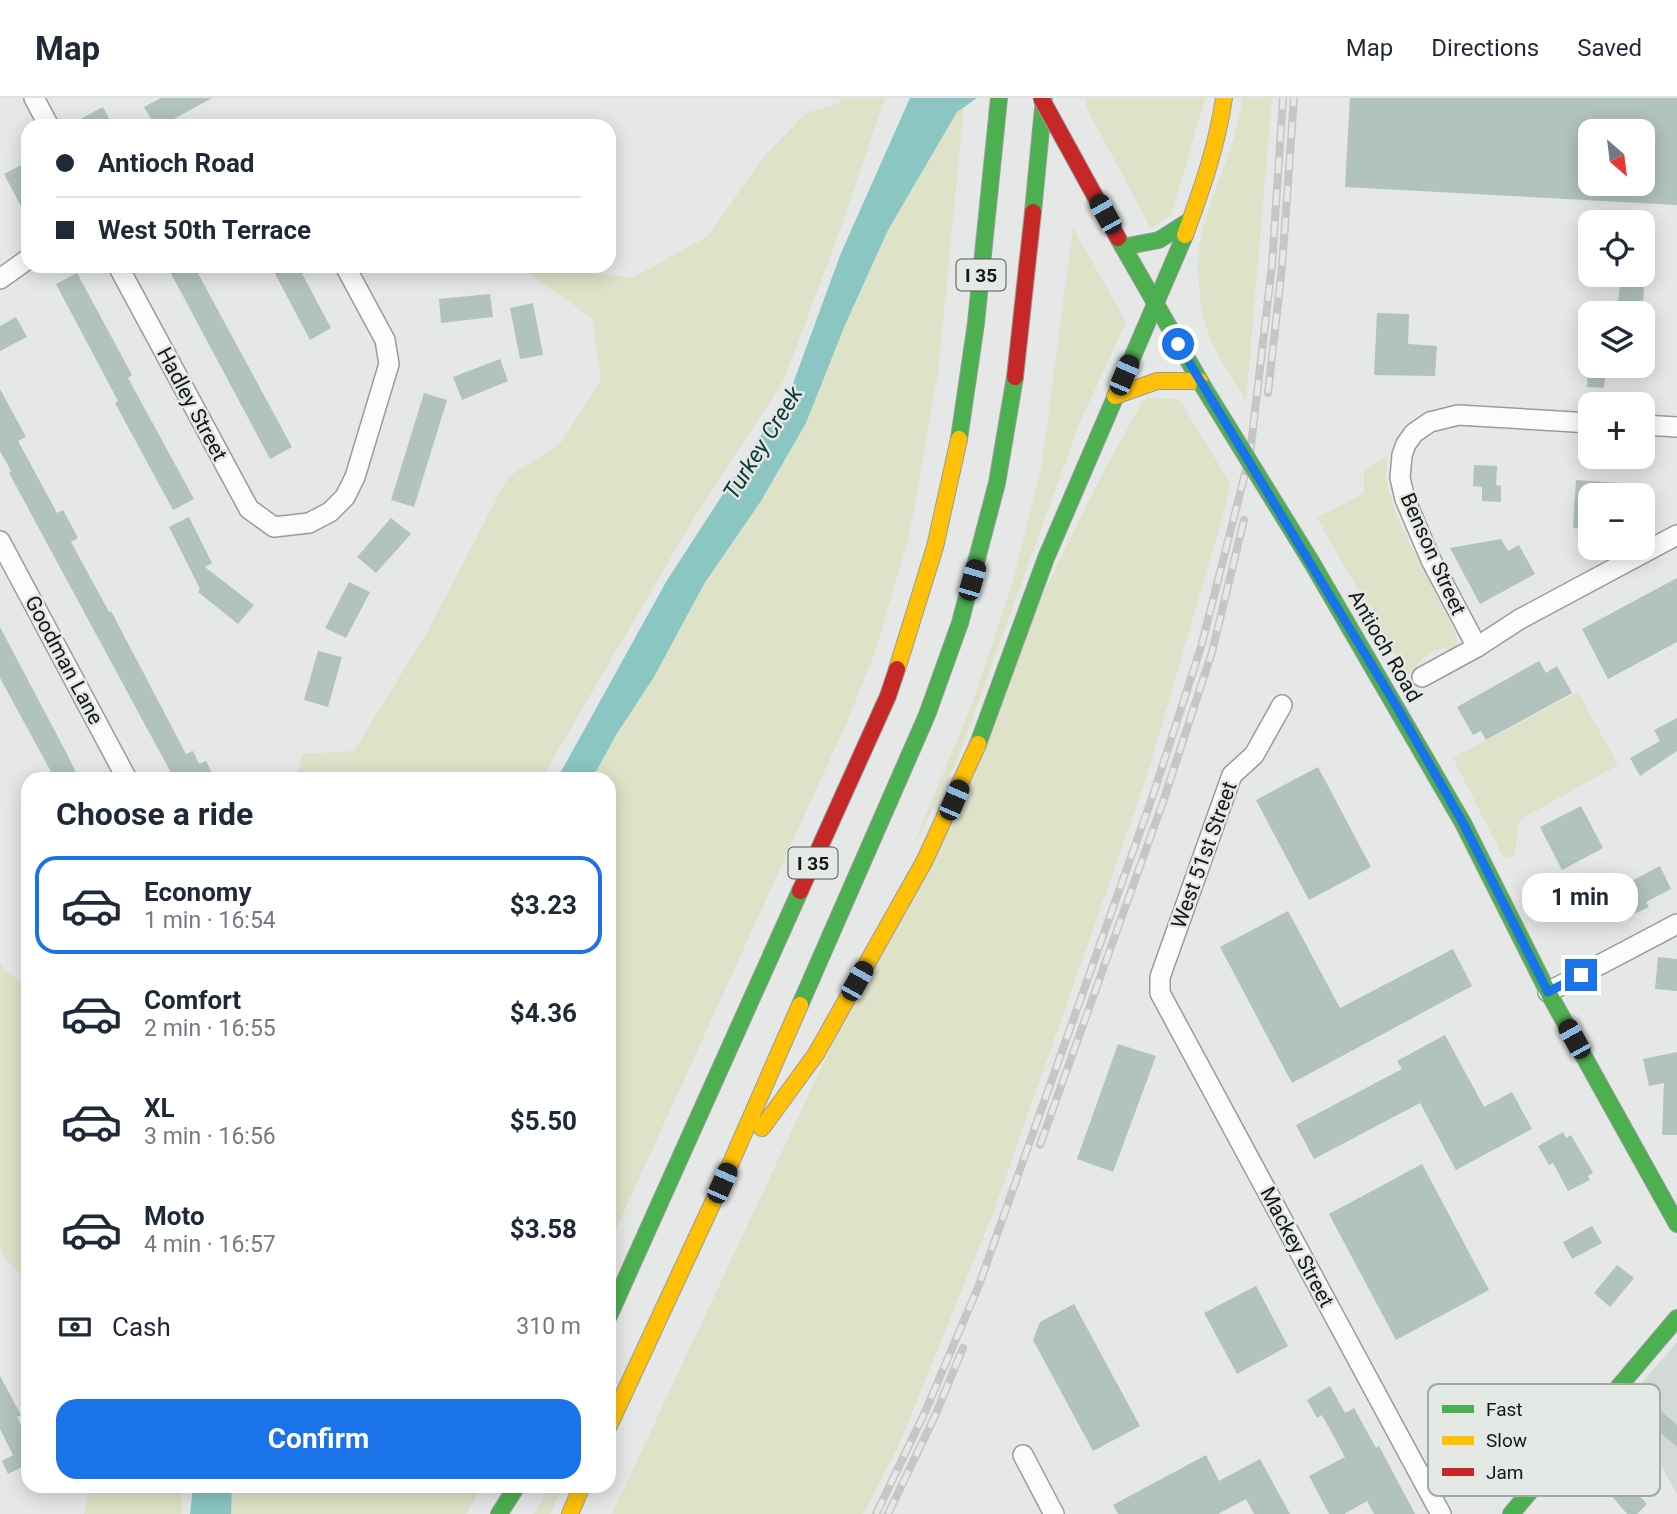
<!DOCTYPE html>
<html lang="en">
<head>
<meta charset="utf-8">
<style>
  body { margin:0; font-family:Roboto,sans-serif; background:#f2f2f3; color:#1f2937; height:100vh; display:flex; flex-direction:column; font-size:26px; white-space:nowrap }
  * { box-sizing:border-box; margin:0 }
  p { font-size:23px; color:#747a83 }
  .icon { flex:none; width:38px; height:38px; fill:none; stroke:currentColor; stroke-width:2; stroke-linecap:round; stroke-linejoin:round }
  .map { position:relative; flex:1; overflow:hidden }
  .sheet { position:absolute; left:21px; top:674px; width:595px; height:721px; display:flex; flex-direction:column; background:#fff; border-radius:21px; box-shadow:0 4px 18px #0003 }
  .sheet>* { flex:none }
  .guide { position:absolute; left:21px; top:21px; width:595px; height:154px; border-radius:21px; box-shadow:0 4px 18px #0003; display:grid; align-content:center; height:154px; padding:0 35px; background:#fff }
  .needle { width:46px; rotate:152deg }
  .tools { position:absolute; left:1578px; top:21px; display:grid; gap:14px }
  .tools a { display:grid; place-items:center; width:77px; height:77px; border-radius:14px; background:#fff; box-shadow:0 4px 18px #0003; font-size:35px }
  .end { position:absolute; width:32px; height:32px; margin:-16px; border:9px solid #1a73e8; background:#fff; box-shadow:0 0 0 4px #fff }
  .from { border-radius:50% }
  .bubble { position:absolute; height:49px; border-radius:21px; background:#fff; box-shadow:0 4px 18px #0003; font-size:23px; font-weight:700; line-height:49px; text-align:center }
  .car { position:absolute; width:21px; height:42px; margin:-21px -10px; border-radius:9px; box-shadow:0 0 5px 2px #0007; background:linear-gradient(#222 24%,#8ab4d8 0 40%,#222 0 76%,#8ab4d8 0 86%,#222 0) }
  .guide b { display:flex; align-items:center; gap:24px; height:66px; font-size:26px }
  .guide b+b { border-top:2px solid #e0e1e3 }
  .guide i { width:18px; height:18px; background:#1f2937 }
  ul { padding:0; list-style:none }
  li { display:flex; align-items:center; gap:21px; height:98px; margin:0 14px 10px; padding:0 21px; border:4px solid transparent; border-radius:21px }
  li div { flex:1 }
  li b { display:block; font-size:26px }
  li em { font-style:normal; font-weight:700 }
  li.current { border-color:#1a73e8 }
  li>.icon { width:63px; height:63px; stroke-width:1.5 }
  h2 { padding:0 35px; font-size:32px; line-height:84px }
  .pay { display:flex; align-items:center; gap:18px; height:77px; padding:0 35px; font-size:26px }
  .pay p { margin-inline-start:auto }
  .action { display:flex; gap:14px; margin-top:auto; padding:14px 35px }
  .action a { flex:1; height:80px; border-radius:21px; background:#1a73e8; color:#fff; font-size:28px; font-weight:700; line-height:80px; text-align:center }
  header { display:flex; align-items:center; gap:42px; box-sizing:border-box; height:98px; padding:0 35px; background:#fff; border-bottom:2px solid #e0e1e3 }
  header strong { font-size:33px }
  nav { display:flex; gap:38px; margin-inline-start:auto; font-size:24px }
  .map>svg:first-child { display:block }
</style>
</head>
<body>
<header>
<strong>Map</strong>
<nav><a>Map</a><a>Directions</a><a>Saved</a></nav>
</header>
<div class="map">
<svg width="1677" height="1416" viewBox="0 0 1677 1416">
  <rect width="100%" height="100%" fill="#e5e8e6"/>
  <polygon fill="#d3dad5" points="1677,1244 1677,1396 1626,1303"/>
  <g fill="#dde2c8">
    <polygon points="841,0 885,0 840,132 784,282 697,415 541,681 296,681 302,656 354,653 430,529 508,379 560,346 601,282 592,220 527,174 579,173 632,180 708,138 762,61 806,15 838,6"/>
    <polygon points="1086,0 1205,0 1171,117 1151,130 1086,9"/>
    <path d="M1242 0H1272L1246 303C1235 283 1220 263 1211 242 1198 211 1194 161 1203 130 1215 86 1237 46 1242 0Z"/>
    <polygon points="964,9 938,274 917,396 908,442 875,554 847,624 609,1146 609,681 592,681 616,637 654,579 704,486 761,403 806,325 845,227 888,132 957,14"/>
    <polygon points="1073,130 1126,224 1080,324 957,663 911,753 972,606 1013,482 1042,365"/>
    <polygon points="1147,300 1177,301 1182,306 1230,385 1227,403 1152,661 1132,721 992,1118 897,1351 863,1416 612,1416 1050,482 1096,388 1142,304"/>
    <path d="M1387 358 1386 383 1398 422 1455 534 1458 554H1453L1445 550C1421 557 1423 562 1408 579L1317 420 1364 395V373Z"/>
    <polygon points="1578,594 1618,667 1526,718 1518,726 1515,758 1509,760 1502,757 1453,660"/>
    <polygon points="0,866 28,892 28,1184 5,1161 0,1148"/>
    <polygon points="90,1388 182,1388 182,1416 84,1416"/>
    <polygon points="232,1388 483,1388 466,1416 231,1416"/>
    <polygon points="551,1388 563,1388 550,1416 533,1416"/>
  </g>
  <g fill="#8bc6c3">
    <polygon points="910,0 977,0 957,14 888,132 845,227 806,325 761,403 704,486 654,579 616,637 592,681 557,681 666,484 791,291 841,155"/>
    <polygon points="193,1388 232,1388 231,1416 190,1416"/>
  </g>
  <g fill="#b2c2bd" fill-rule="evenodd">
    <polygon points="161,0 212,0 161,28 155,28 144,9"/>
    <path d="M1350 0H1677V107L1345 89ZM1591 33H1643V86H1591Z"/>
    <polygon points="103,9 113,28 67,28"/>
    <polygon points="23,66 28,76 28,122 4,76"/>
    <polygon points="167,168 194,168 292,349 270,361"/>
    <polygon points="271,168 298,168 331,230 310,242"/>
    <polygon points="77,175 132,277 128,280 194,401 173,412 115,305 118,303 56,186"/>
    <polygon points="1620,187 1644,189 1643,206 1618,204"/>
    <polygon points="490,196 493,219 441,225 439,201"/>
    <polygon points="533,205 543,257 520,261 510,210"/>
    <polygon points="1377,215 1409,216 1408,246 1437,248 1435,278 1374,277"/>
    <polygon points="16,219 27,239 0,253 0,228"/>
    <polygon points="500,261 508,283 462,302 453,279"/>
    <polygon points="1588,268 1606,268 1604,290 1587,289"/>
    <polygon points="0,291 26,339 18,343 57,415 63,412 78,440 71,444 109,514 111,513 186,656 193,653 199,666 206,663 215,681 172,681 174,680 157,649 9,375 11,373 0,353"/>
    <polygon points="424,295 447,302 414,409 391,402"/>
    <polygon points="1474,367 1497,368 1496,387 1501,388 1501,404 1482,403 1482,389 1473,388"/>
    <polygon points="1576,382 1622,385 1621,397 1591,397 1591,432 1573,430"/>
    <polygon points="189,419 212,465 205,469 254,507 238,526 198,494 200,491 169,429"/>
    <polygon points="391,420 411,436 376,475 357,459"/>
    <polygon points="1501,441 1508,453 1519,447 1535,476 1480,506 1450,450"/>
    <polygon points="1677,480 1677,544 1608,581 1582,531"/>
    <polygon points="349,484 370,494 346,540 325,530"/>
    <polygon points="0,529 68,658 79,681 55,681 0,580"/>
    <polygon points="318,553 342,559 328,609 304,602"/>
    <polygon points="1539,563 1546,575 1557,568 1572,595 1486,642 1481,633 1473,637 1457,609"/>
    <polygon points="1677,620 1677,653 1640,678 1630,660 1660,643 1654,632"/>
    <polygon points="1318,669 1371,769 1309,802 1256,702"/>
    <polygon points="1581,708 1603,750 1562,772 1540,729"/>
    <polygon points="1660,768 1671,791 1646,804 1649,809 1621,822 1607,796"/>
    <polygon points="1288,813 1340,910 1453,851 1472,888 1292,985 1220,849"/>
    <polygon points="1658,859 1677,861 1677,893 1655,891"/>
    <polygon points="1445,937 1484,1009 1512,994 1532,1031 1456,1072 1420,1005 1314,1061 1296,1027 1402,971 1397,963"/>
    <polygon points="1118,946 1156,958 1113,1074 1077,1061"/>
    <polygon points="1677,954 1677,1037 1662,1037 1664,985 1649,988 1643,961"/>
    <polygon points="1563,1034 1566,1040 1571,1037 1593,1075 1588,1078 1590,1082 1568,1093 1553,1065 1549,1067 1538,1048"/>
    <polygon points="1422,1066 1489,1192 1396,1242 1329,1116"/>
    <polygon points="1592,1128 1602,1145 1572,1161 1563,1144"/>
    <polygon points="1617,1167 1634,1180 1610,1209 1594,1195"/>
    <polygon points="1256,1188 1288,1248 1237,1276 1204,1215"/>
    <polygon points="1074,1206 1140,1328 1093,1353 1033,1242 1040,1224"/>
    <polygon points="0,1278 21,1317 17,1319 28,1342 28,1366 8,1376 2,1363 13,1357 0,1331"/>
    <polygon points="1330,1288 1345,1315 1354,1310 1376,1350 1379,1348 1415,1416 1374,1416 1367,1403 1344,1416 1329,1416 1309,1378 1345,1359 1322,1317 1317,1320 1307,1302"/>
    <polygon points="1660,1312 1677,1327 1677,1349 1649,1325"/>
    <polygon points="1206,1357 1219,1383 1260,1361 1290,1416 1254,1416 1246,1401 1218,1416 1118,1416 1113,1407"/>
    <polygon points="1625,1381 1647,1406 1637,1416 1627,1416 1610,1396"/>
  </g>
  <g fill="none" stroke-linecap="round" stroke-linejoin="round">
    <defs>
      <g id="street">
        <polyline points="34,0 49,28"/>
        <polyline points="118,168 249,411 274,429 309,425 330,414 345,399 355,379 389,266 385,242 345,168"/>
        <polyline points="0,181 28,161"/>
        <polyline points="1643,327 1677,329"/>
        <polyline points="0,443 127,681"/>
        <polyline points="1477,549 1431,462 1405,401 1400,380 1402,357 1406,346 1414,335 1430,324 1458,317 1591,325"/>
        <polyline points="1422,579 1477,549 1520,521 1677,437"/>
        <polyline points="1282,607 1254,657 1232,677 1160,879 1160,895 1441,1416"/>
        <polyline points="1548,894 1677,826"/>
        <polyline points="1023,1357 1054,1416"/>
      </g>
      <g id="fast">
        <polyline points="1033,114 1044,0"/>
        <polyline points="1118,140 1204,290"/>
        <polyline points="1123,149 1159,142 1189,123"/>
        <polyline points="959,341 976,225 999,0"/>
        <polyline points="1312,465 1463,725 1548,894 1677,1126"/>
        <polyline points="978,646 1046,460 1185,137"/>
        <polyline points="800,907 927,617 960,525 997,385 1015,279"/>
        <polyline points="609,1218 800,793"/>
        <polyline points="499,1416 517,1388"/>
        <polyline points="1511,1416 1677,1220"/>
      </g>
      <g id="slow">
        <path d="M1185 137C1202 91 1217 48 1224 0"/>
        <polyline points="1115,298 1157,283 1200,283"/>
        <polyline points="897,571 935,449 959,341"/>
        <polyline points="762,1030 816,956 925,762 978,646"/>
        <polyline points="609,1328 722,1085 800,907"/>
        <polyline points="570,1416 582,1388"/>
      </g>
      <g id="jam">
        <polyline points="1015,279 1033,114"/>
        <polyline points="800,793 888,598 897,571"/>
      </g>
    </defs>
    <use href="#street" stroke="#9a9c9a" stroke-width="22"/>
    <use href="#fast" stroke="#9a9c9a" stroke-width="18"/>
    <use href="#slow" stroke="#9a9c9a" stroke-width="18"/>
    <use href="#jam" stroke="#9a9c9a" stroke-width="18"/>
    <use href="#street" stroke="#fbfcfb" stroke-width="19"/>
    <use href="#fast" stroke="#4caf50" stroke-width="16"/>
    <use href="#slow" stroke="#ffc107" stroke-width="16"/>
    <use href="#jam" stroke="#c62828" stroke-width="16"/>
    <defs>
      <g id="rail">
        <polyline points="1268,295 1282,169 1294,0"/>
        <polyline points="1040,1047 1163,704 1212,554 1244,422"/>
        <polyline points="876,1416 925,1314 979,1187 1153,697 1201,549 1250,356 1272,167 1283,0"/>
        <polyline points="888,1416 934,1320 963,1250"/>
      </g>
    </defs>
    <use href="#rail" stroke="#c5c6c5" stroke-width="8"/>
    <use href="#rail" stroke="#e4e9e5" stroke-width="5" stroke-dasharray="16" stroke-linecap="butt"/>
    <defs>
      <polyline id="fast-bridge" points="1204,290 1312,465"/>
      <polyline id="jam-bridge" points="1041,0 1118,140"/>
    </defs>
    <use href="#fast-bridge" stroke="#9a9c9a" stroke-width="18" stroke-linecap="butt"/>
    <use href="#jam-bridge" stroke="#9a9c9a" stroke-width="18" stroke-linecap="butt"/>
    <use href="#fast-bridge" stroke="#4caf50" stroke-width="16"/>
    <use href="#jam-bridge" stroke="#c62828" stroke-width="16"/>
  </g>
  <g fill="none" stroke-linecap="round" stroke-linejoin="round">
    <polyline stroke="#1a73e8" stroke-width="9" points="1178,246 1394,604 1463,725 1548,894 1581,877"/>
  </g>
  <g text-anchor="middle" dominant-baseline="central" stroke-width="5" stroke-linejoin="round" paint-order="stroke">
    <g fill="#e4e9e5" stroke="#545654" stroke-width="2">
      <rect x="956.5" y="161.5" width="49" height="31" rx="5"/>
      <rect x="788.5" y="749.5" width="49" height="31" rx="5"/>
    </g>
    <g font-size="19" font-weight="bold" fill="#161716">
      <text x="981" y="177">I 35</text>
      <text x="813" y="765">I 35</text>
    </g>
    <g font-size="21" fill="#161716" stroke="#e4e9e5">
      <text transform="translate(192 306) rotate(62)">Hadley Street</text>
      <text transform="translate(1433 456) rotate(66)">Benson Street</text>
      <text transform="translate(1385 548) rotate(60)">Antioch Road</text>
      <text transform="translate(64 562) rotate(62)">Goodman Lane</text>
      <text transform="translate(1204 757) rotate(-70)">West 51st Street</text>
      <text transform="translate(1297 1149) rotate(62)">Mackey Street</text>
    </g>
    <g font-size="23" font-style="italic" fill="#103837" stroke="#e4e9e5">
      <text transform="translate(763 345) rotate(-58)">Turkey Creek</text>
    </g>
  </g>
  <rect x="1428" y="1286" width="232" height="112" rx="10" fill="#e4e9e5" stroke="#a6aaa7" stroke-width="2"/>
  <rect x="1442" y="1307" width="32" height="8" fill="#4caf50"/>
  <rect x="1442" y="1338" width="32" height="9" fill="#ffc107"/>
  <rect x="1442" y="1370" width="32" height="8" fill="#c62828"/>
  <g font-size="19" fill="#161716">
    <text x="1486" y="1318">Fast</text>
    <text x="1486" y="1349">Slow</text>
    <text x="1486" y="1381">Jam</text>
  </g>
</svg>
<div class="tools">
<a><svg class="needle" viewBox="-14 -14 28 28"><path d="M0-13l5 13h-10z" fill="#e53935"/><path d="M0 13l5-13h-10z" fill="#747a83"/></svg></a>
<a><svg class="icon" aria-label="locate" viewBox="0 0 24 24"><circle cx="12" cy="12" r="6"/><path d="M12 2v4M12 18v4M2 12h4M18 12h4"/></svg></a>
<a><svg class="icon" aria-label="layers" viewBox="0 0 24 24"><path d="M12 4l9 5-9 5-9-5zM3 14l9 5 9-5"/></svg></a>
<a>+</a>
<a>−</a>
</div>
<i class="end from" style="left:1178px;top:246px"></i>
<i class="end" style="left:1581px;top:877px"></i>
<div class="bubble" style="left:1522px;top:775px;width:116px">1 min</div>
<i class="car" style="left:1105px;top:116px;rotate:331deg"></i>
<i class="car" style="left:1124px;top:277px;rotate:23deg"></i>
<i class="car" style="left:972px;top:482px;rotate:16deg"></i>
<i class="car" style="left:954px;top:702px;rotate:23deg"></i>
<i class="car" style="left:857px;top:883px;rotate:29deg"></i>
<i class="car" style="left:1574px;top:941px;rotate:331deg"></i>
<i class="car" style="left:722px;top:1085px;rotate:24deg"></i>
<div class="guide">
<b><i class="from"></i>Antioch Road</b>
<b><i></i>West 50th Terrace</b>
</div>
<section class="sheet">
<h2>Choose a ride</h2>
<ul>
<li class="current"><svg class="icon" aria-label="car" viewBox="0 0 24 24"><path d="M5 17H2v-5l4-1 3-4h7l3 4 3 1v5h-3M9 17h6M6 11h13"/><circle cx="7" cy="17" r="2"/><circle cx="17" cy="17" r="2"/></svg><div><b>Economy</b><p>1 min · 16:54</p></div><em>$3.23</em></li>
<li><svg class="icon" aria-label="car" viewBox="0 0 24 24"><path d="M5 17H2v-5l4-1 3-4h7l3 4 3 1v5h-3M9 17h6M6 11h13"/><circle cx="7" cy="17" r="2"/><circle cx="17" cy="17" r="2"/></svg><div><b>Comfort</b><p>2 min · 16:55</p></div><em>$4.36</em></li>
<li><svg class="icon" aria-label="car" viewBox="0 0 24 24"><path d="M5 17H2v-5l4-1 3-4h7l3 4 3 1v5h-3M9 17h6M6 11h13"/><circle cx="7" cy="17" r="2"/><circle cx="17" cy="17" r="2"/></svg><div><b>XL</b><p>3 min · 16:56</p></div><em>$5.50</em></li>
<li><svg class="icon" aria-label="car" viewBox="0 0 24 24"><path d="M5 17H2v-5l4-1 3-4h7l3 4 3 1v5h-3M9 17h6M6 11h13"/><circle cx="7" cy="17" r="2"/><circle cx="17" cy="17" r="2"/></svg><div><b>Moto</b><p>4 min · 16:57</p></div><em>$3.58</em></li>
</ul>
<div class="pay"><svg class="icon" aria-label="cash" viewBox="0 0 24 24"><path d="M3 7h18v10H3z"/><circle cx="12" cy="12" r="2"/></svg>Cash<p>310 m</p></div>
<div class="action"><a>Confirm</a></div>
</section>
</div>
</body>
</html>
